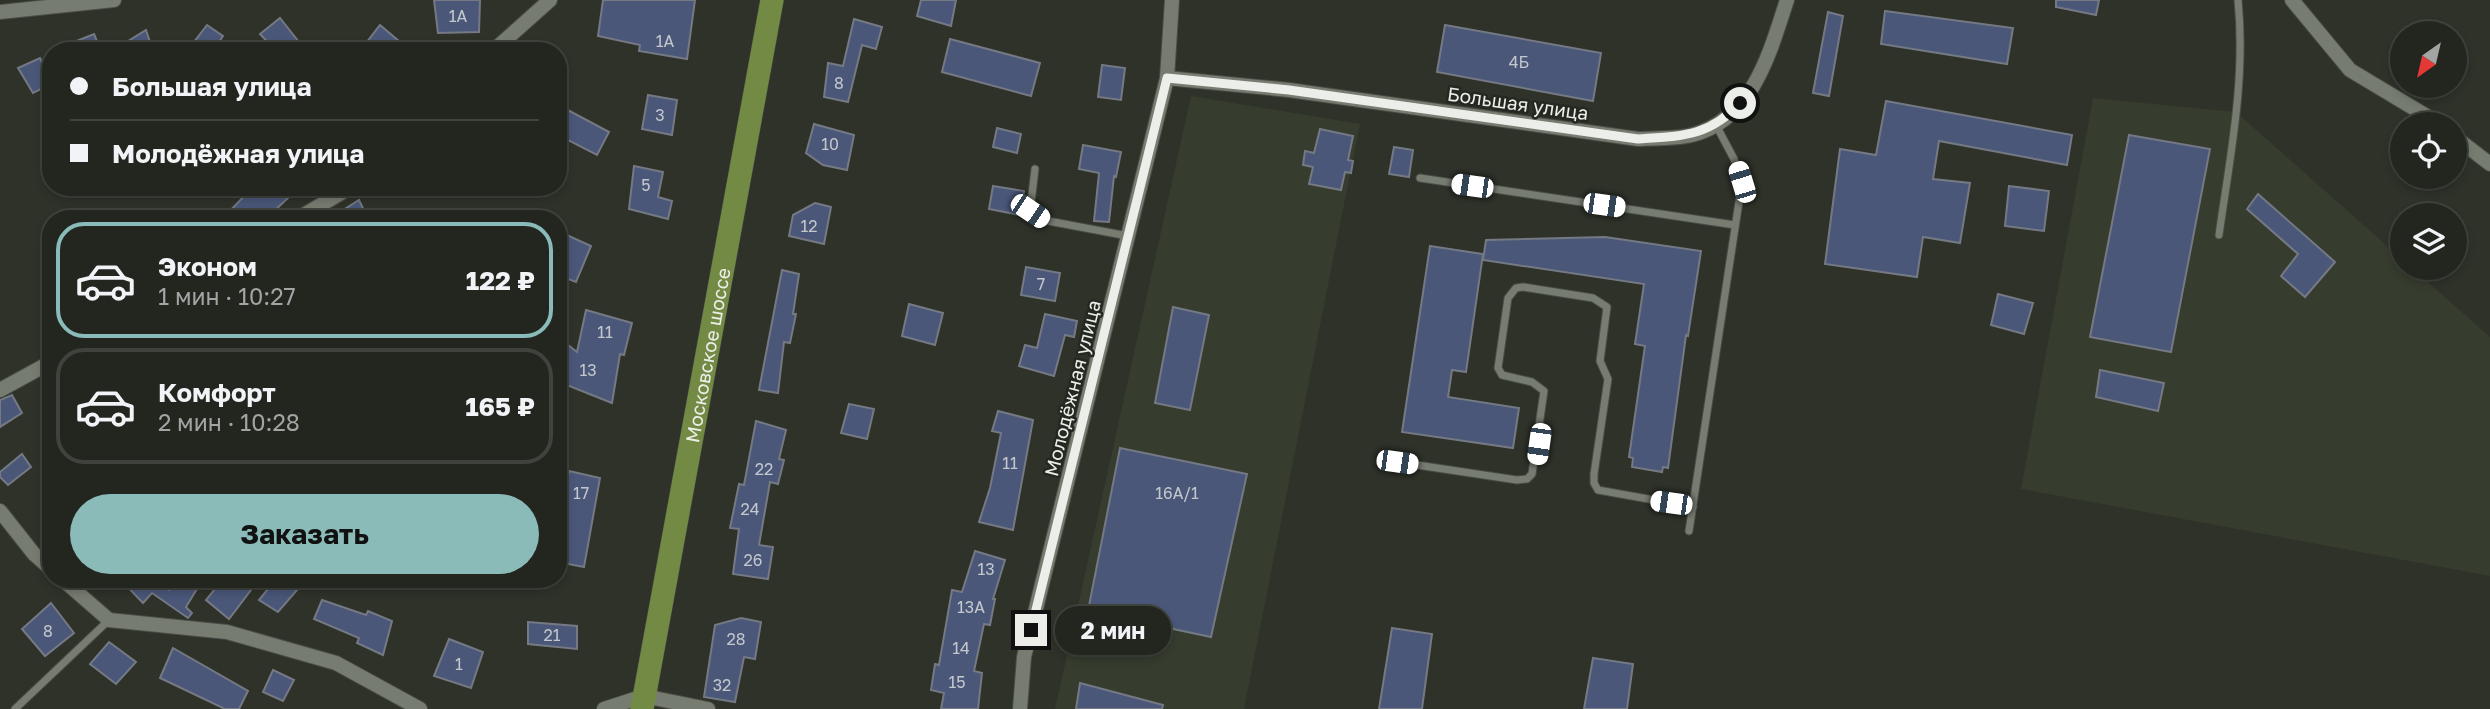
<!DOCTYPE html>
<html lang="ru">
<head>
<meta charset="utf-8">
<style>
  body { margin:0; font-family:"Golos Text",sans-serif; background:#2e322c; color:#f1f3f6; height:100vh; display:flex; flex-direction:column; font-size:26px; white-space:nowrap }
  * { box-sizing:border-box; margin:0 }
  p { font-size:23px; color:#a2a5a4 }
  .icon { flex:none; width:38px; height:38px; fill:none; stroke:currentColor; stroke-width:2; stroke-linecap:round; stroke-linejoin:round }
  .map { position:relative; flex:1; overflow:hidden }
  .panel { position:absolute; left:42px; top:210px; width:525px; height:378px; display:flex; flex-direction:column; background:#22261f; border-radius:28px; box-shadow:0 4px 10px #0003,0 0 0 2px #3f433d }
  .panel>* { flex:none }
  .guide { position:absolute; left:42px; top:42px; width:525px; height:154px; border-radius:28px; box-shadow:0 4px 10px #0003,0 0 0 2px #3f433d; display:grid; align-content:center; height:154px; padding:0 28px; background:#22261f }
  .needle { width:46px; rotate:214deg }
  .buttons { position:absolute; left:2390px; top:21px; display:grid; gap:14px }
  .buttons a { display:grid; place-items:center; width:77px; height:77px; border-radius:50%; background:#22261f; box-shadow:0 4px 10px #0003,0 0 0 2px #3f433d; font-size:35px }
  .end { position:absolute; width:32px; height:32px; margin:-16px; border:9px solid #eceee9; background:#111; box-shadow:0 0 0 4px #111 }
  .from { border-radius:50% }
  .bubble { position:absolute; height:49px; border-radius:24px; background:#22261f; box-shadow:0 4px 10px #0003,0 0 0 2px #3f433d; font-size:23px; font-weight:700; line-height:49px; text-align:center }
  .car { position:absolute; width:21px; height:42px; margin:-21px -10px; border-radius:9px; box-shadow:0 0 5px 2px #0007; background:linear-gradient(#fff 24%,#345 0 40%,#fff 0 76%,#345 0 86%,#fff 0) }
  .guide b { display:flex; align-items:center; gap:24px; height:66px; font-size:26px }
  .guide b+b { border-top:2px solid #3f433d }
  .guide i { width:18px; height:18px; background:#f1f3f6 }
  ul { padding:12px 0 0; list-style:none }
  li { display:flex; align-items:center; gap:21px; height:116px; margin:0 14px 10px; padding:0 14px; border:4px solid #3f433d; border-radius:28px }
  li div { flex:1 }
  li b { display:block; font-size:26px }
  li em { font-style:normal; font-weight:700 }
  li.selected { border-color:#8bbbb9 }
  li>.icon { width:63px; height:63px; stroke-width:1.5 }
  .primary-button { display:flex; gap:14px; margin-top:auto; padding:14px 28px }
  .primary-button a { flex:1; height:80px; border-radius:42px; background:#8bbbb9; color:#111; font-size:28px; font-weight:700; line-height:80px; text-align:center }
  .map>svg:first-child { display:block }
</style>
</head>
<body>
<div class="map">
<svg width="2490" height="709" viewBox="0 0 2490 709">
  <rect width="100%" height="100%" fill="#2e3229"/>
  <g fill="#363c2e">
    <polygon points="1191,96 1360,124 1244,709 1055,709"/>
    <polygon points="2093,98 2236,112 2403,260 2403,268 2412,268 2490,337 2490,576 2021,489"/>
  </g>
  <g fill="#4a5779" stroke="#747983" stroke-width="2">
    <polygon points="434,0 480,0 479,32 438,33"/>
    <polygon points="603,0 695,0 687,59 639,51 640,45 598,36"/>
    <polygon points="921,0 956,0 951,26 917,16"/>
    <polygon points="2056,0 2099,0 2096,15 2056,7"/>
    <polygon points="1885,11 2013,28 2007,64 1881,44"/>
    <polygon points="1828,12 1843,16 1829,96 1813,93"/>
    <polygon points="280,18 299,42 288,51 276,51 260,34"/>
    <polygon points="854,19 882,27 876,49 862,45 848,102 824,97 828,63 843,66"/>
    <polygon points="207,25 223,36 213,51 187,51"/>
    <polygon points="380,25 400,42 394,51 360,51"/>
    <polygon points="1445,25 1601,53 1593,101 1437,72"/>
    <polygon points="146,30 153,51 112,51"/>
    <polygon points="94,34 101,51 54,51 54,50"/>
    <polygon points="950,39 1040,63 1031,96 942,72"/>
    <polygon points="40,58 51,84 33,93 18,68"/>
    <polygon points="1102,65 1125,68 1121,100 1098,97"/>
    <polygon points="648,95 677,100 672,135 642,129"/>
    <polygon points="1886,101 2072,135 2067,165 1939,141 1933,179 1970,183 1960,243 1923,237 1917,277 1825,264 1840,149 1876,155"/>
    <polygon points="564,108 609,132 597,155 558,135 558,120"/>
    <polygon points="814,124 854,135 847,170 823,165 806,153"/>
    <polygon points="997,128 1021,134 1017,153 993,147"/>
    <polygon points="1320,129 1353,136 1348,160 1353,161 1351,173 1345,172 1341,190 1309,184 1313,167 1303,165 1305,151 1314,153"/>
    <polygon points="2129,135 2210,149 2171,352 2090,337"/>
    <polygon points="1083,145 1121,152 1116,177 1114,176 1109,222 1094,221 1099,173 1079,169"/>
    <polygon points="1394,147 1413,150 1409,177 1389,174"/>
    <polygon points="634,166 663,172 658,197 672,201 668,219 629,209"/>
    <polygon points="993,186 1024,191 1020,215 989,209"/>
    <polygon points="2009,186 2049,191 2044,231 2005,226"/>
    <polygon points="253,187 281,187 290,196 266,219 222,219"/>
    <polygon points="2258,194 2335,262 2305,297 2281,276 2298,254 2247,209"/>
    <polygon points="359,200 368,219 329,219"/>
    <polygon points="815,203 831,207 824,244 789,236 793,215"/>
    <polygon points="558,231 591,246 576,282 558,275"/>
    <polygon points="1605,237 1701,251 1688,336 1686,335 1668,468 1663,467 1662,472 1632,467 1633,458 1629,457 1645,346 1635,344 1644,284 1483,260 1486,240"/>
    <polygon points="1430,246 1483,254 1466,372 1452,370 1448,397 1519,408 1513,448 1402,432"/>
    <polygon points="1026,267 1060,273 1055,301 1021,295"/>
    <polygon points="782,270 799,274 793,314 796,314 790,343 784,342 778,393 759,390"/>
    <polygon points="1998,294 2033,303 2024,334 1991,325"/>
    <polygon points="909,304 943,313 935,345 902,336"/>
    <polygon points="1173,307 1209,315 1190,410 1155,403"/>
    <polygon points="586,310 632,323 624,355 620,354 612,403 569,386 558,377 558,337 577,352"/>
    <polygon points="1045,314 1077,321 1074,337 1065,335 1054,376 1019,366 1025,345 1037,348"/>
    <polygon points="2100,370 2164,383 2158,411 2096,397"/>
    <polygon points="12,395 22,413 0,427 0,400"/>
    <polygon points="849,404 874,409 867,439 841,433"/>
    <polygon points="998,411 1033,420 1013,530 979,522 990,488 1001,433 992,431"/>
    <polygon points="756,421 786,430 779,459 784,460 778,484 770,482 759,545 773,547 768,579 733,574 739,529 730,528 739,484 744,485"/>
    <polygon points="1120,448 1247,474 1211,637 1088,611"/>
    <polygon points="22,454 31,467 8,485 0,477 0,472"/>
    <polygon points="569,471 600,478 584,567 558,562 558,526"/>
    <polygon points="975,551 1005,560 993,599 995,599 990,625 984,624 974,671 982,673 978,709 941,709 944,693 931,690 935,664 939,665 952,590 962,592"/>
    <polygon points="120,579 165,579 162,582 169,590 177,579 203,579 186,607 192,613 188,618 152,593 143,603"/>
    <polygon points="223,579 237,579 251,590 229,619 206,600"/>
    <polygon points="276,579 285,579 298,589 278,612 259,600"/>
    <polygon points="322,600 366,615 368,611 392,621 383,655 357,643 359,638 314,619"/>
    <polygon points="51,603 74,633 45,656 22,629"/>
    <polygon points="741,618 761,622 755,659 744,657 735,702 704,697 715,625"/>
    <polygon points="528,622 577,626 577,649 528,644"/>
    <polygon points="1392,628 1432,634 1422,709 1379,709"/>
    <polygon points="449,639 483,652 471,688 434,676"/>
    <polygon points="109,642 136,662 116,684 90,664"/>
    <polygon points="173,648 248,691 239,709 225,709 160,678"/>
    <polygon points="1593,658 1633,664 1627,709 1584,709"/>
    <polygon points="273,670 294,680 283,701 263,692"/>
    <polygon points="1080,683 1163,705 1162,709 1076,709"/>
  </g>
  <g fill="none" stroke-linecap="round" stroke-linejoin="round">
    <defs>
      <g id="service">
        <polyline points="1035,169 1030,211 1043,220 1128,236"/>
        <polyline points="1420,178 1735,225"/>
        <path d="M2219 235C2230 157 2246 79 2238 0"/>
        <polyline points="1397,462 1517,480 1527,479 1532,474 1544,391 1532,382 1502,375 1498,368 1508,298 1516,288 1523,287 1593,298 1607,307 1600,361 1608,379 1594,474 1594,483 1598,490 1693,507"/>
        <polyline points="1689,531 1742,182 1734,159 1716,125"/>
        <polyline points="15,709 109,620"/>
      </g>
      <g id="minor">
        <polyline points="2292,0 2350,70 2440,124"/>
        <polyline points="0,12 114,0"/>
        <polyline points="493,51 550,0"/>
        <path d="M1167 78 1289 90 1638 139C1655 138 1676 139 1692 135 1753 119 1770 52 1787 0"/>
        <polyline points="2455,137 2490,164"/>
        <polyline points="297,219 351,187"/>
        <polyline points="0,390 51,362"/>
        <polyline points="0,511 34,554 51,569"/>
        <polyline points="62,579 109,620 227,632 336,663 420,709"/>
        <polyline points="604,709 644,696 708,709"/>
        <polyline points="1020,709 1024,657 1167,78 1172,0"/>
      </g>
      <g id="primary">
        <path id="s1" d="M642 709 772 0"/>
      </g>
    </defs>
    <use href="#service" stroke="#494d46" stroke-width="9"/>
    <use href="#minor" stroke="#494d46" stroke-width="16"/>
    <use href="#primary" stroke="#494d46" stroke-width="24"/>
    <use href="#service" stroke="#777c71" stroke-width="7"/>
    <use href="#minor" stroke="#777c71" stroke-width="14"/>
    <use href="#primary" stroke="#728a43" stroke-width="23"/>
  </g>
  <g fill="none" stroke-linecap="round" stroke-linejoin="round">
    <path stroke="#eceee9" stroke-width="9" d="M1031 630 1167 78 1289 90 1638 139C1681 136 1709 137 1740 103"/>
  </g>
  <g text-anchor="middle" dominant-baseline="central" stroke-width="5" stroke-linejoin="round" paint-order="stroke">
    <g font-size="16" fill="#c4c8cd">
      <text x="458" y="16">1А</text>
      <text x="665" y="41">1А</text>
      <text x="1519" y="62">4Б</text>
      <text x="839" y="83">8</text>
      <text x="660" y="115">3</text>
      <text x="830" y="144">10</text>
      <text x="646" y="185">5</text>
      <text x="809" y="226">12</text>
      <text x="1041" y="284">7</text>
      <text x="605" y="332">11</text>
      <text x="588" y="370">13</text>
      <text x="1010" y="463">11</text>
      <text x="764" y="469">22</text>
      <text x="581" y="493">17</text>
      <text x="1177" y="493">16A/1</text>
      <text x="750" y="509">24</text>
      <text x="753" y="560">26</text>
      <text x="986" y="569">13</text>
      <text x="971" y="607">13А</text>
      <text x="48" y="631">8</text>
      <text x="552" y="635">21</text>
      <text x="736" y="639">28</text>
      <text x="961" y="648">14</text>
      <text x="459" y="664">1</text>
      <text x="957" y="682">15</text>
      <text x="722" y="685">32</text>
    </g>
    <g font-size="19" fill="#eceee9" stroke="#242820">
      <text transform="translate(1518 103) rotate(8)">Большая улица</text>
      <text stroke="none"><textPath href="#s1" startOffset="360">Московское шоссе</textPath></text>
      <text transform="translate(1072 388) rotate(-76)">Молодёжная улица</text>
    </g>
  </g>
</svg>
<div class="buttons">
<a><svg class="needle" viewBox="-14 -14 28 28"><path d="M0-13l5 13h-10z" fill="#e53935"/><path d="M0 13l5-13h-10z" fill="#a2a5a4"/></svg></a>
<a><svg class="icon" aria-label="locate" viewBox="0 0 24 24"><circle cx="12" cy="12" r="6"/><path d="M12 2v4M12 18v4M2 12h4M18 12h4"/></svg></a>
<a><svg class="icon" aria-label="layers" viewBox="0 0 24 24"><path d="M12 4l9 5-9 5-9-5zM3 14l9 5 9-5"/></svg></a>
</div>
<i class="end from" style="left:1740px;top:103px"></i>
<i class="end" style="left:1031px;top:630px"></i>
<div class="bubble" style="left:1055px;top:606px;width:116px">2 мин</div>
<i class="car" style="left:1742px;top:182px;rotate:343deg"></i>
<i class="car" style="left:1472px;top:186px;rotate:278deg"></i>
<i class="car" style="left:1604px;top:205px;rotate:98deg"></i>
<i class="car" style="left:1030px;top:211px;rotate:124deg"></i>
<i class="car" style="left:1539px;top:444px;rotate:188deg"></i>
<i class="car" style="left:1397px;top:462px;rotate:98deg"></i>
<i class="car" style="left:1671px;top:503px;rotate:278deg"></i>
<div class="guide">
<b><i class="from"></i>Большая улица</b>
<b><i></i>Молодёжная улица</b>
</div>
<section class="panel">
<ul>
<li class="selected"><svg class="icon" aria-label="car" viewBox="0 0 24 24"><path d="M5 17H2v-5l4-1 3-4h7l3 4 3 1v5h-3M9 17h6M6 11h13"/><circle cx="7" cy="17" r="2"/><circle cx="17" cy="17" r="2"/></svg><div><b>Эконом</b><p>1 мин · 10:27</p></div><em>122 ₽</em></li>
<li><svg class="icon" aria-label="car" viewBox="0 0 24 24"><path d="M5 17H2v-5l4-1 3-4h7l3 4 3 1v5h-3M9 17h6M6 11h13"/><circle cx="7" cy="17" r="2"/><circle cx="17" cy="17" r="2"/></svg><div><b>Комфорт</b><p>2 мин · 10:28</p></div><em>165 ₽</em></li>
</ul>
<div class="primary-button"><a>Заказать</a></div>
</section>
</div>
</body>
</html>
